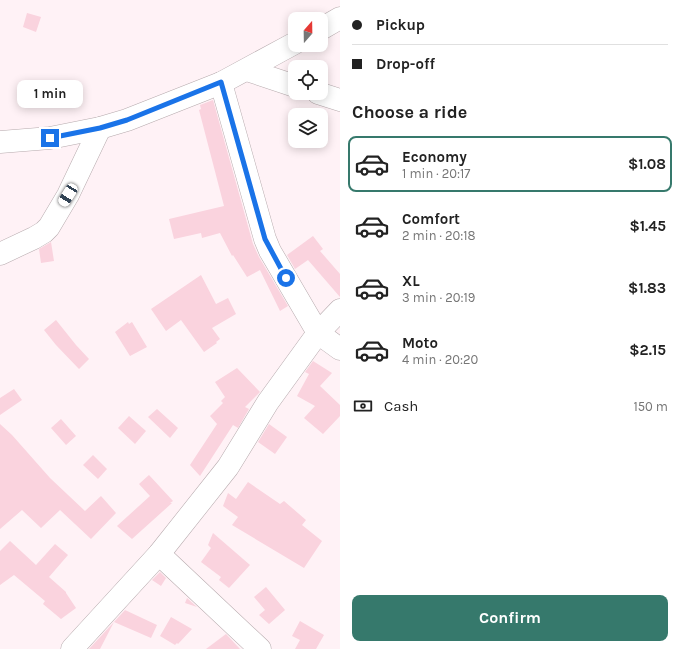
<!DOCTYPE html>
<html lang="en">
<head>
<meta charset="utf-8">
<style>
  body { margin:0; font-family:Karla,sans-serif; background:#f6f6f6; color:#222; height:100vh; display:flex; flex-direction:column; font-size:15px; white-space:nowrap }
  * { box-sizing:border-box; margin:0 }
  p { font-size:13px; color:#767676 }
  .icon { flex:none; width:22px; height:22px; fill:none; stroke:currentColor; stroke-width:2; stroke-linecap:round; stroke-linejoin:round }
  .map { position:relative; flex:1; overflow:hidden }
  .details { display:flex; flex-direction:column; background:#fff; width:340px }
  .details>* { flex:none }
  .top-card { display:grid; align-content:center; height:88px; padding:0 12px; background:#fff }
  .needle { width:26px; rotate:20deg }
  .tools { position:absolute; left:288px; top:12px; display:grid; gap:8px }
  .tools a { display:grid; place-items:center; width:40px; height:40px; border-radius:8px; background:#fff; box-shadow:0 2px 10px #0003; font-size:20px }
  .end { position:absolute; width:18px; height:18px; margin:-9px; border:5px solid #1a73e8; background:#fff; box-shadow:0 0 0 2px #fff }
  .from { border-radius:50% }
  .bubble { position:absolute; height:28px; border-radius:8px; background:#fff; box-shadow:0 2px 10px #0003; font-size:13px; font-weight:700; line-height:28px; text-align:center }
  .car { position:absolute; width:12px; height:24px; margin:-12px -6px; border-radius:5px; box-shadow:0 0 3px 1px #0007; background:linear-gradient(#fff 24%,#345 0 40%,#fff 0 76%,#345 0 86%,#fff 0) }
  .top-card b { display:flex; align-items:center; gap:14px; height:38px; font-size:15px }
  .top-card b+b { border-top:1px solid #e0e0e0 }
  .top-card i { width:10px; height:10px; background:#222 }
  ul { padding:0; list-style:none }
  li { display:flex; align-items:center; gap:12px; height:56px; margin:0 8px 6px; padding:0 4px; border:2px solid transparent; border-radius:8px }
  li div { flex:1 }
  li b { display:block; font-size:15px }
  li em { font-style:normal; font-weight:700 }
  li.on { border-color:#36796c }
  li>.icon { width:36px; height:36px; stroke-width:1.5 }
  h2 { padding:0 12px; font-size:18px; line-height:48px }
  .pay { display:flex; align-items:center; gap:10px; height:44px; padding:0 12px; font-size:15px }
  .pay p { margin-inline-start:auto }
  .primary-button { display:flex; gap:8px; margin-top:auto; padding:8px 12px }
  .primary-button a { flex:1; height:46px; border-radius:8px; background:#36796c; color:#fff; font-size:16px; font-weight:700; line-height:46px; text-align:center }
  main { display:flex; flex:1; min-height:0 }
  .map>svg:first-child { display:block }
</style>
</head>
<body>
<main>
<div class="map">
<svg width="340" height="649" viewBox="0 0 340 649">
  <rect width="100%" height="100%" fill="#fff2f6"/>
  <g fill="#fad3de">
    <polygon points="27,13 41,17 36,32 23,27"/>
    <polygon points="213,100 253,244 259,257 288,306 280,311 260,270 247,277 233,255 232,256 220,233 202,238 201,233 174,239 169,219 224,206 199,110 201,109 200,105"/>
    <polygon points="313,236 323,249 320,251 340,274 340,297 308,260 295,269 287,255"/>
    <polygon points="51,242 54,261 41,263 39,249"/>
    <polygon points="201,275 216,304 228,298 236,314 212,328 220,339 216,342 217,343 204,352 181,320 166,331 151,309"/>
    <polygon points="56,320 76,345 89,359 79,369 56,345 44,330"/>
    <polygon points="128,322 129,324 132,322 147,347 130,356 115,332"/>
    <polygon points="313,361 332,373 320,386 340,405 340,416 323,434 304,418 315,406 297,396 309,374 305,372"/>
    <polygon points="237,368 260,392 245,407 249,409 238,428 233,425 200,476 190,465 217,424 210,416 223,403 221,401 225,397 215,382"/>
    <polygon points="14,389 22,400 0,415 0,398"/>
    <polygon points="157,409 178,428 170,438 148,417"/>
    <polygon points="129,416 146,431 135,444 118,428"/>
    <polygon points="61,419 76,436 66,445 51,428"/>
    <polygon points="0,424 12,435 50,478 85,511 101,496 116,513 91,539 60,510 41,528 22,510 0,529"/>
    <polygon points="269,424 287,437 275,454 258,442"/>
    <polygon points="93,455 107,469 98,479 83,465"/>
    <polygon points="149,475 173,501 170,503 172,503 132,539 117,526 150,496 139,484"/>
    <polygon points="248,482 280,504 284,501 306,520 302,525 322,541 304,568 232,525 238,517 223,506 228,493 236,499"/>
    <polygon points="213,533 250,565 229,588 219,580 221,577 201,562 211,548 208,545"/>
    <polygon points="10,541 36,565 55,544 68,555 49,577 66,592 66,593 76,608 61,619 43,604 45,601 14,575 0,585 0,551"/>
    <polygon points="160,572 166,578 161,586 152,580"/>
    <polygon points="266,587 285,610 269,624 259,615 265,610 254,597"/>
    <polygon points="187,598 197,607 185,603"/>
    <polygon points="126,609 125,610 157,625 151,638 114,622 100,649 89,649"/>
    <polygon points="171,617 192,629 178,644 177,643 175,645 160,636"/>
    <polygon points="300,621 324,635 316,649 295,649 300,640 292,636"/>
    <polygon points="226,634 240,649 206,649"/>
  </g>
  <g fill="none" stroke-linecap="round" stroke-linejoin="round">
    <defs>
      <g id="minor">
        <polyline points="321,29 340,18"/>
        <polyline points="247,70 295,86"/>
        <polyline points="221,83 265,239 270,251 318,333 340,349"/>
        <polyline points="318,93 340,100"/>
        <polyline points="0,142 50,138 100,128 127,120 221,83 295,43"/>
        <polyline points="0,254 34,238 44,232 49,227 68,195 100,128"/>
        <polyline points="159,554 260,649"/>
        <polyline points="72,649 159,554 228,467 268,402 318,333 340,310"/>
      </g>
    </defs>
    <use href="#minor" stroke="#b6aaad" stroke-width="23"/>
    <use href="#minor" stroke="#fff" stroke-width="22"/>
  </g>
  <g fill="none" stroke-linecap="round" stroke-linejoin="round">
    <polyline stroke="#1a73e8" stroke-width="5" points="50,138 100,128 127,120 221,82 265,239 286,278"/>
  </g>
</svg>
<div class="tools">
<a><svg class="needle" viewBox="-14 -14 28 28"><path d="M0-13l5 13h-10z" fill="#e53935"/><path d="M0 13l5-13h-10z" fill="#767676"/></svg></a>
<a><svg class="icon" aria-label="locate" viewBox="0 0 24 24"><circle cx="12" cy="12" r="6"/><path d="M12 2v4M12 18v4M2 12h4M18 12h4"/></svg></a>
<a><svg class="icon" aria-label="layers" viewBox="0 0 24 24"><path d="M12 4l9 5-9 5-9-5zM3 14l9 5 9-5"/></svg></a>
</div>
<i class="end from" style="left:286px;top:278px"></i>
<i class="end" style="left:50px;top:138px"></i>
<div class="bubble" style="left:17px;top:80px;width:66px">1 min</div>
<i class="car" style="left:68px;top:195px;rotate:212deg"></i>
</div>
<section class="details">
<div class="top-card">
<b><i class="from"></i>Pickup</b>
<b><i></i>Drop-off</b>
</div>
<h2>Choose a ride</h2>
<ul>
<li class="on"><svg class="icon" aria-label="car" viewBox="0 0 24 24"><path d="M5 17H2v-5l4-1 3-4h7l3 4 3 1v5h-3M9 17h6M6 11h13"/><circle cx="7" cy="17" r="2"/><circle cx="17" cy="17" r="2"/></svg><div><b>Economy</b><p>1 min · 20:17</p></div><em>$1.08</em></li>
<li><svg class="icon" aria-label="car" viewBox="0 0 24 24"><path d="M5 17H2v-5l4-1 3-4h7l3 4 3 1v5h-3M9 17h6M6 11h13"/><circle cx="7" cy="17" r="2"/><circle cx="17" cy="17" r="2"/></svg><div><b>Comfort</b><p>2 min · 20:18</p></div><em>$1.45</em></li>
<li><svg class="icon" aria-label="car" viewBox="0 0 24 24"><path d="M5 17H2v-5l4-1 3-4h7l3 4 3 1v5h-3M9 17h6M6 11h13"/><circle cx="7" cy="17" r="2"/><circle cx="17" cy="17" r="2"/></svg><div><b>XL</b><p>3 min · 20:19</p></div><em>$1.83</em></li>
<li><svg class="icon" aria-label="car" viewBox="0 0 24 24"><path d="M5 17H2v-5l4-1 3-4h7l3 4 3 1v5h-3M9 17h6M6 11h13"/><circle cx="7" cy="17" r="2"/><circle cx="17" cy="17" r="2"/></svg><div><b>Moto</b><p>4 min · 20:20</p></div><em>$2.15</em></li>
</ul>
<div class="pay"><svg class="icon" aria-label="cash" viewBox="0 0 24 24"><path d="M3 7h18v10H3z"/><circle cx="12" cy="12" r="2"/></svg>Cash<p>150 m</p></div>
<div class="primary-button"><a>Confirm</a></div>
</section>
</main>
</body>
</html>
